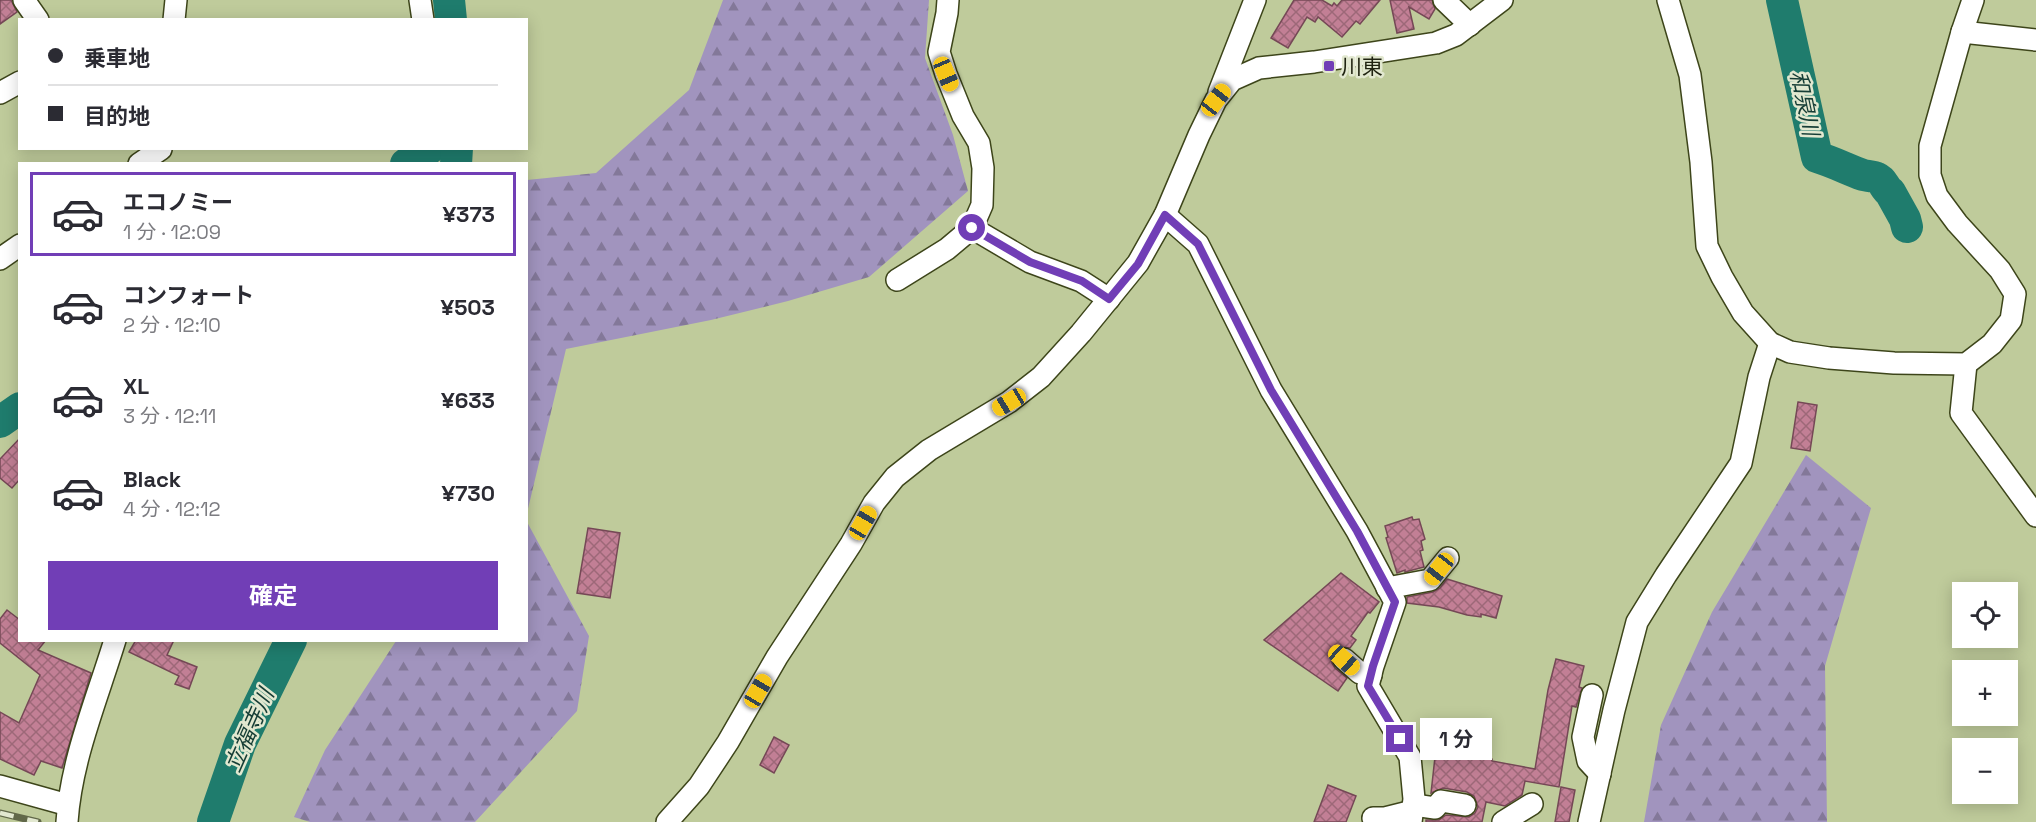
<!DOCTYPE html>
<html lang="ja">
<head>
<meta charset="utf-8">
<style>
  body { margin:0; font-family:"Space Grotesk","Noto Sans JP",sans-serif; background:#f7f7f7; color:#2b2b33; height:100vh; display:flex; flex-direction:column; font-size:22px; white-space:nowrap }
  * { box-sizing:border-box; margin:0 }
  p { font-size:20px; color:#7c7c81 }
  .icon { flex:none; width:33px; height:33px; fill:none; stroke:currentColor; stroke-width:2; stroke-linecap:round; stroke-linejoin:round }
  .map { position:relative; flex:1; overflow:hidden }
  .details { position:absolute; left:18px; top:162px; width:510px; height:480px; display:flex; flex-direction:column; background:#fff; border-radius:0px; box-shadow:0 3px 15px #0003 }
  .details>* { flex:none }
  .top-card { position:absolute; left:18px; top:18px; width:510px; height:132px; border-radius:0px; box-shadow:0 3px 15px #0003; display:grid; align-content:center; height:132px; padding:0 30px; background:#fff }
  .tools { position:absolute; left:1952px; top:582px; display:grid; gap:12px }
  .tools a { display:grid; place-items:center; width:66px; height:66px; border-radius:0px; background:#fff; box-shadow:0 3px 15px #0003; font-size:30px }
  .end { position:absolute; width:27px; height:27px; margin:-14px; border:8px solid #713eb6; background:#fff; box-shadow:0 0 0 3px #fff }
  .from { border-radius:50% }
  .bubble { position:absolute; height:42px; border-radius:0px; background:#fff; box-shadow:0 3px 15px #0003; font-size:20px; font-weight:700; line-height:42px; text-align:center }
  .car { position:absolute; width:18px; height:36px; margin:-18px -9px; border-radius:8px; box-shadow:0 0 4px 2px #0007; background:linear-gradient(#f5c518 24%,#345 0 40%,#f5c518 0 76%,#345 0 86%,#f5c518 0) }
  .top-card b { display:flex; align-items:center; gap:21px; height:57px; font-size:22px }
  .top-card b+b { border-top:2px solid #e1e1e2 }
  .top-card i { width:15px; height:15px; background:#2b2b33 }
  ul { padding:10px 0 0; list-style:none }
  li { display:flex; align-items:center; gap:18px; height:84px; margin:0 12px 9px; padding:0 18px; border:3px solid transparent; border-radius:0px }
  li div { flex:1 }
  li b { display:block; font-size:22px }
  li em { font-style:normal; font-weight:700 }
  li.on { border-color:#713eb6 }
  li>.icon { width:54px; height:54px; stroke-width:1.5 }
  .primary-button { display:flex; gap:12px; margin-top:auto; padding:12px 30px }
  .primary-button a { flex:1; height:69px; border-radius:0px; background:#713eb6; color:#fff; font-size:24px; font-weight:700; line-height:69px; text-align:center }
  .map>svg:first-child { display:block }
</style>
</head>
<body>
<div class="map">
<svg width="2036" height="822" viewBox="0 0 2036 822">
  <defs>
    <pattern id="forest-firs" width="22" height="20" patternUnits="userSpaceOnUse" patternTransform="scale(1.5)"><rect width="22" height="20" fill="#a194be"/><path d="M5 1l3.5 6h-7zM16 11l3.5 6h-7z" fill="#837899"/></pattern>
    <pattern id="building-cross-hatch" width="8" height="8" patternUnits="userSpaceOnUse" patternTransform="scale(1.5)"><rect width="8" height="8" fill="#c27f95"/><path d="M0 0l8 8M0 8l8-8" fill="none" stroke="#9d6878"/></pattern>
  </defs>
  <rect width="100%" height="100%" fill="#bfcb9b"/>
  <g fill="url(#forest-firs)">
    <polygon points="723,0 929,0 925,58 953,135 968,191 869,277 788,301 711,320 566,349 527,513 527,180 596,173 689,90"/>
    <polygon points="1806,455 1871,508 1825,666 1827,822 1644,822 1661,725 1712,612"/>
    <polygon points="527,522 589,636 577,711 475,822 310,822 294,817 325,750 396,641 526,640"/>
  </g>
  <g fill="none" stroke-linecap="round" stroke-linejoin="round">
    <g stroke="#1f7c6d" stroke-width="32">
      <polyline points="449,0 451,20"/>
      <path d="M1782 0 1817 157C1833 162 1847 169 1863 175 1867 176 1873 176 1877 178 1884 181 1884 188 1890 192L1905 219 1907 227"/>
      <polyline points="406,164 430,148"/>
      <polyline points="456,164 457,148"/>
      <polyline points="0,422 20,408"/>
      <polyline points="213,822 240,744 291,640"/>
    </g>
  </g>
  <g fill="url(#building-cross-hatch)" stroke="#754856" stroke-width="1.5">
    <polygon points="0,0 11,0 17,12 0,24"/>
    <polygon points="1294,0 1322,0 1332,6 1334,3 1337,6 1342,0 1380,0 1360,24 1356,21 1342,37 1318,17 1315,22 1307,17 1288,48 1271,38"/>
    <polygon points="1390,0 1432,0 1435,9 1429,19 1409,7 1414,29 1397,33"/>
    <polygon points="1798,402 1817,405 1810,451 1791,448"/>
    <polygon points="20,438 20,479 12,488 0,478 0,459"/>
    <polygon points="1412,517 1413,520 1419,519 1425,539 1421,541 1423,550 1420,551 1424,567 1405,572 1405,570 1397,573 1386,538 1388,537 1385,526"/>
    <polygon points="588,528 620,533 610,598 577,593"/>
    <polygon points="1341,573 1379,602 1370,613 1368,612 1351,636 1356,640 1350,648 1339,647 1332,656 1332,663 1335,668 1347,678 1338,691 1264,640"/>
    <polygon points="1447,579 1502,596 1496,618 1481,614 1481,617 1467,615 1439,607 1407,603 1407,597 1433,592 1440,588"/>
    <polygon points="7,610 20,620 20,640 46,640 38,650 91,673 62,768 41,761 34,775 0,759 0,712 19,723 40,675 0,643 0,619"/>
    <polygon points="136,640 174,640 167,655 197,667 189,689 175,684 179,676 129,652"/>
    <polygon points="1556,659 1584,666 1579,687 1582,688 1576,707 1572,706 1559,787 1525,781 1522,795 1505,806 1486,802 1482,822 1426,822 1426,820 1439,820 1446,815 1469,817 1475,813 1478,807 1474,796 1467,792 1443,788 1431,793 1436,748 1465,752 1465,754 1492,759 1492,761 1535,769 1548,690"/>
    <polygon points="774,737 789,745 774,773 760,765"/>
    <polygon points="1328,785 1356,796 1346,822 1314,822"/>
    <polygon points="1561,787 1575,790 1569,822 1555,822"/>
  </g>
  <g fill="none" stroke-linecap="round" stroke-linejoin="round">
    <defs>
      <g id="minor">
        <polyline points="24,0 38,20"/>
        <polyline points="420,0 423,20"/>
        <polyline points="948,0 947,13 939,52 946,74 963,116 979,143 983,168 982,205 972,228 1030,262 1081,281 1109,299"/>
        <polyline points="1444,0 1470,25"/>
        <polyline points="1668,0 1690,75 1701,162 1707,246 1722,277 1743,313 1770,343 1790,352 1829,358 1894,363 1966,364 1992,344 2011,320 2015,294 2000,270 1957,223 1937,196 1930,175 1930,146 1962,32 1973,0"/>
        <polyline points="174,20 176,0"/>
        <polyline points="1962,32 2036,40"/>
        <polyline points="1219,92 1255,0"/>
        <polyline points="0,93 20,82"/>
        <polyline points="139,164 161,149"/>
        <polyline points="1165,215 1198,244 1271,390 1357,531 1395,602 1373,666 1368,686 1410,757 1414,799 1411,822"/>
        <polyline points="0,259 20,245"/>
        <polyline points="897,280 947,249 972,228"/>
        <polyline points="1966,364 1961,413 2036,516"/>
        <polyline points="1387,588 1430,580 1448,558"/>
        <polyline points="1344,659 1360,673 1371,675"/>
        <polyline points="1592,695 1583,737 1588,761 1600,774"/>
        <polyline points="0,786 68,805"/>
        <polyline points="1414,805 1435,808 1441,801 1465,805"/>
        <polyline points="1373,818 1385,818 1413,811"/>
        <path d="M67 822C71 760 97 699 115 640"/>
        <polyline points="667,822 699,786 728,742 777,657 851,544 874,503 895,477 929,450 1009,402 1041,377 1081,333 1138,263 1165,215 1199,135 1216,100 1232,80 1259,68 1314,62 1436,43 1456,35 1502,0"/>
        <polyline points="1503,822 1532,804"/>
        <polyline points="1589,822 1614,710 1637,622 1666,575 1741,463 1759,377 1770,343"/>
      </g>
    </defs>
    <use href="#minor" stroke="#3d451a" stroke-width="24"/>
    <use href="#minor" stroke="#fff" stroke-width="21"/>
    <defs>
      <polyline id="rail" points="0,813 38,822"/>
    </defs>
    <use href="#rail" stroke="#616849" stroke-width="7"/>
    <use href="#rail" stroke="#e2e8d0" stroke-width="4.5" stroke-dasharray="14" stroke-linecap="butt"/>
  </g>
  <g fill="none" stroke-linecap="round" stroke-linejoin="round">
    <polyline stroke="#713eb6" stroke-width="8" points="972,228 1030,262 1082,281 1109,299 1138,264 1165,215 1198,244 1271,390 1357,531 1395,602 1373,666 1368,686 1400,739"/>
  </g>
  <rect fill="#713eb6" stroke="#e2e8d0" stroke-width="2" x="1323" y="60" width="12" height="12" rx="3"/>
  <g text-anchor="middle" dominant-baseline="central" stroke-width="5" stroke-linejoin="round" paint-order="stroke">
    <g font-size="21" fill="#1f2310" stroke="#e2e8d0" text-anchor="start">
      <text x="1341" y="66">川東</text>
    </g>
    <g font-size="22" font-style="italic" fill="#153d35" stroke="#e2e8d0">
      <text transform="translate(1805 103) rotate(78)">和泉川</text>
      <text transform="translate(249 730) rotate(-66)">立福寺川</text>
    </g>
  </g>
</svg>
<div class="tools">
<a><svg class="icon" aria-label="locate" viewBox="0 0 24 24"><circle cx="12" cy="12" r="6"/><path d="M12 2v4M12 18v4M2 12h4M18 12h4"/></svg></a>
<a>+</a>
<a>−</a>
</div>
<i class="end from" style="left:972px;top:228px"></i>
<i class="end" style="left:1400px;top:739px"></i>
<div class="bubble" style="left:1420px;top:718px;width:72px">1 分</div>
<i class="car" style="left:946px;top:74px;rotate:157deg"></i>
<i class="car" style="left:1216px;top:100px;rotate:38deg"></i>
<i class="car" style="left:1009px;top:402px;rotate:239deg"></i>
<i class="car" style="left:863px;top:523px;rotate:30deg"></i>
<i class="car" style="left:1439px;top:569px;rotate:218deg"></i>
<i class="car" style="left:1344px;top:660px;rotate:132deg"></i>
<i class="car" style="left:758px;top:691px;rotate:30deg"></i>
<div class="top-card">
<b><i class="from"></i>乗車地</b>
<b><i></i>目的地</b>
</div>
<section class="details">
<ul>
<li class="on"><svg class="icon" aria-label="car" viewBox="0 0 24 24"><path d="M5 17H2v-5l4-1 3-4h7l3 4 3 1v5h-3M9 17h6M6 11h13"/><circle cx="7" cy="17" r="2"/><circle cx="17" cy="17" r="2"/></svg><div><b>エコノミー</b><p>1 分 · 12:09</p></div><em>¥373</em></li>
<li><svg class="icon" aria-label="car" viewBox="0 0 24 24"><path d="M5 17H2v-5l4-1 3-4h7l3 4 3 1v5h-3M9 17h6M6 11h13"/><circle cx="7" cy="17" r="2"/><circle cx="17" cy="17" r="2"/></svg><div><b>コンフォート</b><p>2 分 · 12:10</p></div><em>¥503</em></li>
<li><svg class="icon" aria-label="car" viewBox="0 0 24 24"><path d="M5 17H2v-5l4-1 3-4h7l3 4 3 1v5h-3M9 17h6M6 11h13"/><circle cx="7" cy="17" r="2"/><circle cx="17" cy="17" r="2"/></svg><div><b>XL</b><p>3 分 · 12:11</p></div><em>¥633</em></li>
<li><svg class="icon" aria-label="car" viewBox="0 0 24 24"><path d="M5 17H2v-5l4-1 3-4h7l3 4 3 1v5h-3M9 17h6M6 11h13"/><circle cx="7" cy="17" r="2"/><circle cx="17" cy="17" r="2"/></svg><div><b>Black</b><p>4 分 · 12:12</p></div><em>¥730</em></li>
</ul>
<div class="primary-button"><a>確定</a></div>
</section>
</div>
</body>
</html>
